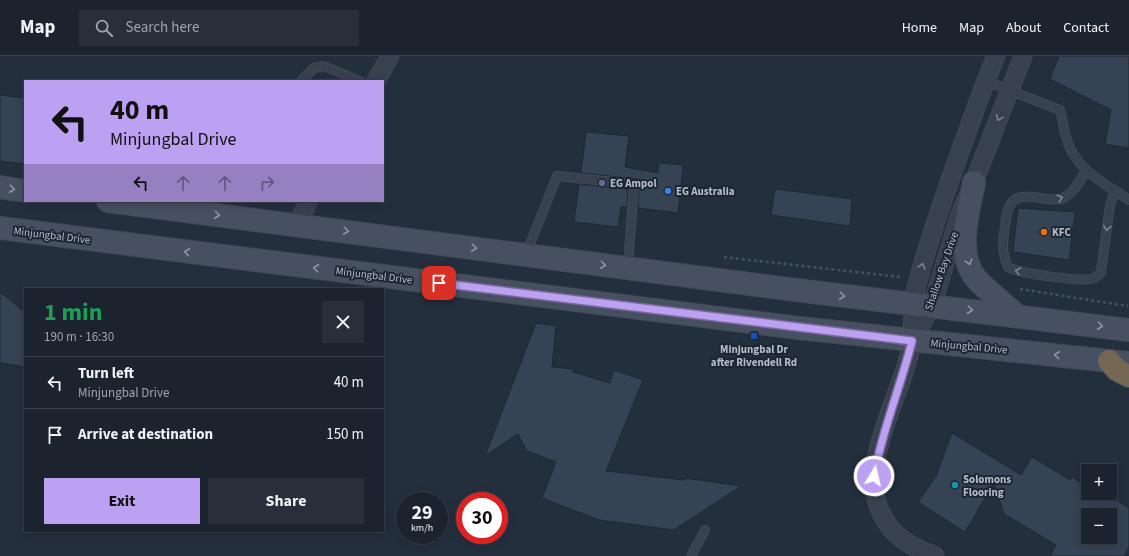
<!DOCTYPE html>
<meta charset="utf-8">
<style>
:root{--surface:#1b232e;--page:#282f3a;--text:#f1f3f6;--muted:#a0a4aa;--line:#39404a;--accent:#bca0f2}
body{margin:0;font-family:"Source Sans 3",sans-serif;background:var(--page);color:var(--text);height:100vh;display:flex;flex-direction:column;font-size:15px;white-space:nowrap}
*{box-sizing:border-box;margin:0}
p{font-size:13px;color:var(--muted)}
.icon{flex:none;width:22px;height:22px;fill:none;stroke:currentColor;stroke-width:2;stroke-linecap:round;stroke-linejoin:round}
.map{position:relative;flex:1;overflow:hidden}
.sheet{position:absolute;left:24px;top:232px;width:360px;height:244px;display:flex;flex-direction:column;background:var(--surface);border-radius:0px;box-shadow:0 2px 10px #0003,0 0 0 1px var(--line)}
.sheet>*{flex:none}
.banner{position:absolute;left:24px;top:24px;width:360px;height:122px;border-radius:0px;box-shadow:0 2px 10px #0003,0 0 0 1px var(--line);background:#bca0f2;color:#111;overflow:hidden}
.fabs{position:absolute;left:1081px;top:408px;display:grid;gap:8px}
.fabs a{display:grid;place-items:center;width:36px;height:36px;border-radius:0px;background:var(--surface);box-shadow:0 2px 10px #0003,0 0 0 1px var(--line);font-size:20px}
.speed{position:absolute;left:396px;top:436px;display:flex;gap:8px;font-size:20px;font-weight:700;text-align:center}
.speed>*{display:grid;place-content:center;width:52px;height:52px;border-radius:50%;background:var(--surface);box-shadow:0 2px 10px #0003,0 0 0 1px var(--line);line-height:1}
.speed small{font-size:10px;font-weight:400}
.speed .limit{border:6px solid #d22;background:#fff;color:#111}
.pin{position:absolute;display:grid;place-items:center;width:34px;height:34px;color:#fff;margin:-17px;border-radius:8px;box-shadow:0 2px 6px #0006}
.me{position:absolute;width:44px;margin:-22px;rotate:9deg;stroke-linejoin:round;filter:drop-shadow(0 0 3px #0008)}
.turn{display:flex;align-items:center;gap:14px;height:84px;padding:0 20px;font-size:18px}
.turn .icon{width:52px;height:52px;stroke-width:2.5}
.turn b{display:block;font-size:28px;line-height:34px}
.lanes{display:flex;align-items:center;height:38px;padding:0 20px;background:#0003;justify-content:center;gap:20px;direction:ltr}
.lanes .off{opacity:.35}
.round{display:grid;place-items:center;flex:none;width:42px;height:42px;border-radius:0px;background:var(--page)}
.headline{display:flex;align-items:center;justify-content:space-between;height:68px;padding:0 20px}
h1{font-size:24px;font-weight:700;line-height:30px;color:#1e9e55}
.primary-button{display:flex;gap:8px;margin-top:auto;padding:8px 20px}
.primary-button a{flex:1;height:46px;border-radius:0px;background:var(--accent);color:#111;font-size:16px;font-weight:700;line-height:46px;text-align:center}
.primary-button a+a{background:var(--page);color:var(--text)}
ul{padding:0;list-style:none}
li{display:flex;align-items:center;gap:12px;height:52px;padding:0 20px;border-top:1px solid var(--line)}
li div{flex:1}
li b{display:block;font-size:15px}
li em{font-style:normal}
header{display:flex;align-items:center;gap:24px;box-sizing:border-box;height:56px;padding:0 20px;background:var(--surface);border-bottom:1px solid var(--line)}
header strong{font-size:19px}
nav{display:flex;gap:22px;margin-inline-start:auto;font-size:14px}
.search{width:280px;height:36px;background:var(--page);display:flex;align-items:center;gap:10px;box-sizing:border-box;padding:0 14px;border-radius:0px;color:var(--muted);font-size:15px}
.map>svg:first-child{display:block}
.building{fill:#364354;stroke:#1f2835;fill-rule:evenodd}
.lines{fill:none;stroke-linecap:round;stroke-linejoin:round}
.service-casing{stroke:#414a57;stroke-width:10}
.minor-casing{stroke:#414a57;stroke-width:19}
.secondary-casing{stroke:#414a57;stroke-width:24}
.motorway-casing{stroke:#434c59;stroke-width:24}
.path{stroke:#3f5557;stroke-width:2.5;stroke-dasharray:3 3;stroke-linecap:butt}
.service{stroke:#38414e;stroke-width:8}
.minor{stroke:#38414e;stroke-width:17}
.secondary{stroke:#465061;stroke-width:22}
.motorway{stroke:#746855;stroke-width:22}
.oneway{stroke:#7c8592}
.oneway2{stroke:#8e96a5}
.route-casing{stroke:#7a689d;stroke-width:10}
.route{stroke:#bca0f2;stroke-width:7}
.service-dot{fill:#5c6f8a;stroke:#1d2633;stroke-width:1.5}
.shop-dot{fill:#3f7fe0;stroke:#1d2633;stroke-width:1.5}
.food-dot{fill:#e8710a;stroke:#1d2633;stroke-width:1.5}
.transit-dot{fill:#1a4fb4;stroke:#1d2633;stroke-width:1.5}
.culture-dot{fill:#0f9aa8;stroke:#1d2633;stroke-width:1.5}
.labels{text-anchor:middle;stroke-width:4;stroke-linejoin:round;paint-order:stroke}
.poi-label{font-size:11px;font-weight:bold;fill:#b4bcc9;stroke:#1d2633;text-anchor:start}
.street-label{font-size:11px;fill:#b4bcc9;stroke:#1d2633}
</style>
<header>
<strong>Map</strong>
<div class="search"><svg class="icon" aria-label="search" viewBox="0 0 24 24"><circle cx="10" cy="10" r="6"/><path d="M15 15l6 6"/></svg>Search here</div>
<nav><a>Home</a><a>Map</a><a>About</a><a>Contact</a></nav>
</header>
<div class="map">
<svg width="1129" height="500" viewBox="0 0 1129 500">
<rect width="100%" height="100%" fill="#242f3e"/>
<!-- building -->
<g class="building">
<polygon points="1059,0 1129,0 1129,92 1105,88 1111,54 1050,23"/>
<polygon points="0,39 25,42 25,108 0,105"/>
<polygon points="586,76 629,80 625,111 658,117 659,107 683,109 678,157 638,152 639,128 637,123 581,117"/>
<polygon points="579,128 628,133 627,151 621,151 618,171 574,166"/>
<polygon points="775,133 852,143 850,170 771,159"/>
<polygon points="1018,152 1075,156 1069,204 1013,196"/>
<polygon points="0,236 25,256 25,311 0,307"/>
<polygon points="536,267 556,270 552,311 574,313 573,316 610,327 614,314 643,324 606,415 684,424 685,422 741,430 674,474 599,464 542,442 556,406 527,395 518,378 485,400"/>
<path d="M952,377L1021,419L1032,401L1070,424L1073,421L1088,432V437H1105L1129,452V491L1124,500H1050L1056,489L1004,458L994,427L965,476L918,446L936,420ZM1088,459H1110V481H1088Z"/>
</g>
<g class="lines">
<defs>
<g id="service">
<polyline points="301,25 314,12 324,10 360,25"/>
<path d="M986,25L1060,54C1063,63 1063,72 1066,81C1075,114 1103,126 1129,144"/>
<path d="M1086,115C1080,124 1075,136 1065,141C1059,145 1053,143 1047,143C1018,139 1009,137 1005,169C1003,187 1001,194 1008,211C1019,217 1083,227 1094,222C1097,221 1099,218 1101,216L1110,149L1115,134"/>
<polyline points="526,198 557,120 634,128 628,210"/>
<polyline points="691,500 705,474"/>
</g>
<g id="minor">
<polyline points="376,25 390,0"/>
<polyline points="298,169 308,145"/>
<polyline points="913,283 932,250 960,158 974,126 1023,0"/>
<path d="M935,500C903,488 882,473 875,438C868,400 896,344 907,307C909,299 912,291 912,283C913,265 912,249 916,232C928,187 943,143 959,99C971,66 982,33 996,0"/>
</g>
<g id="secondary">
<path d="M974,126C969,154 956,194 974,220C982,231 1006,249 1017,260"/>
<polyline points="0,131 25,135"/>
<polyline points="108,145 804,235 1129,274"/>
<polyline points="0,172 799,272 1129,307"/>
</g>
<polyline id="motorway" points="1109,305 1117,314 1129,320"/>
</defs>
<!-- service casing -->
<use href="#service" class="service-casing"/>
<!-- minor casing -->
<use href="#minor" class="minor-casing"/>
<!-- secondary casing -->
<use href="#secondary" class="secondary-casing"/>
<!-- motorway casing -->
<use href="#motorway" class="motorway-casing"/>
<!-- path -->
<g class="path">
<polyline points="724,201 900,221"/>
<polyline points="1020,233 1128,250"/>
</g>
<!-- service -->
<use href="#service" class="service"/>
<!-- minor -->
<use href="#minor" class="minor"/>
<!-- secondary -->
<use href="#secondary" class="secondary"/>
<!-- motorway -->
<use href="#motorway" class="motorway"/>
</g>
<!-- one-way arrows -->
<defs><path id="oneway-chevron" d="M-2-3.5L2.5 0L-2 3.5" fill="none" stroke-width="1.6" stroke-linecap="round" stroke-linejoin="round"/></defs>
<g class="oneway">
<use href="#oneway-chevron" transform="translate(999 62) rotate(111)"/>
<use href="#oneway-chevron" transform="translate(1060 142) rotate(-16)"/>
<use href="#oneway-chevron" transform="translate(1107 172) rotate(97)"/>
<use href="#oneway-chevron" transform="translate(922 210) rotate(-75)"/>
<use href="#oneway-chevron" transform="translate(1018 215) rotate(-166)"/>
</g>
<g class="oneway2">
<use href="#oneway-chevron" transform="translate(12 133) rotate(7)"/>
<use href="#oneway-chevron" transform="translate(217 159) rotate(7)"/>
<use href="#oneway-chevron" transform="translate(346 175) rotate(7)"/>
<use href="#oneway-chevron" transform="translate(474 192) rotate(7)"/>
<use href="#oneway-chevron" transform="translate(187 196) rotate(-173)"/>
<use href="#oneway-chevron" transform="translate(969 206) rotate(73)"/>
<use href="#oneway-chevron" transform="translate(603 209) rotate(8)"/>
<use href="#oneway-chevron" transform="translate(316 212) rotate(-173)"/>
<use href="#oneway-chevron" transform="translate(842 240) rotate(7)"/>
<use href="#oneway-chevron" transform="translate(970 254) rotate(7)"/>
<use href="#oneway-chevron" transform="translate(1100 270) rotate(7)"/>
<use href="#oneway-chevron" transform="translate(1057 299) rotate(-174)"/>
</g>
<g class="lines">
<defs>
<path id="route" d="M439,227L912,285C901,330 882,374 874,420"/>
</defs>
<!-- route casing -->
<use href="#route" class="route-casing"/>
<!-- route -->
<use href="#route" class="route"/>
</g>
<!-- markers -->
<circle class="service-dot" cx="602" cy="127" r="4"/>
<circle class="shop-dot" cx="668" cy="135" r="4"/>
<circle class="food-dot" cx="1044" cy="176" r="4"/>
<rect class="transit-dot" x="750" y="276" width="8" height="8" rx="2"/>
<circle class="culture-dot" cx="955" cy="429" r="4"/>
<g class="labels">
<!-- poi labels -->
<g class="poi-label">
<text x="610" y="131">EG Ampol</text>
<text x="676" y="139">EG Australia</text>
<text x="1052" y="180">KFC</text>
<text x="754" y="297" text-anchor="middle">Minjungbal Dr<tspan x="754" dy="13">after Rivendell Rd</tspan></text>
<text x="963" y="427">Solomons<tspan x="963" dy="13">Flooring</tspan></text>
</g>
<!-- street labels -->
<g class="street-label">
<text transform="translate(52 179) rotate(7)" y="4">Minjungbal Drive</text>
<text transform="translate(941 215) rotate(-71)" y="4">Shallow Bay Drive</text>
<text transform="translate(374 219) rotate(7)" y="4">Minjungbal Drive</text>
<text transform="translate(969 290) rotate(5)" y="4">Minjungbal Drive</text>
</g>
</g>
</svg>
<div class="fabs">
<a>+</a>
<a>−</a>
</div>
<div class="speed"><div>29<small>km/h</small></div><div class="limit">30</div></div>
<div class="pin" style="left:439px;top:227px;background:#d93025"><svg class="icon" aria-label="arrive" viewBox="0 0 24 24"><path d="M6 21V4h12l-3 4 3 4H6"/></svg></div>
<svg class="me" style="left:874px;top:420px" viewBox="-20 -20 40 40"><circle r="17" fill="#bca0f2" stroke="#fff" stroke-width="3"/><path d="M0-11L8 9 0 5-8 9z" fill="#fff"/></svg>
<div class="banner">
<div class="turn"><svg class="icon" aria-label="left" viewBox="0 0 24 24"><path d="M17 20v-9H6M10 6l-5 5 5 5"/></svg><div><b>40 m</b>Minjungbal Drive</div></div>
<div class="lanes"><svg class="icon" aria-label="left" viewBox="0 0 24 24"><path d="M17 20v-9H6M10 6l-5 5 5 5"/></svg><svg class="icon off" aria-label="ahead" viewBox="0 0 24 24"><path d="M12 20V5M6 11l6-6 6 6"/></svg><svg class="icon off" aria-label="ahead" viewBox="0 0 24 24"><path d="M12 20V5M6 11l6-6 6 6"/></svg><svg class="icon off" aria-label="right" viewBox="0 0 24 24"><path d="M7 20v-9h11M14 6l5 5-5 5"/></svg></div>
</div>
<section class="sheet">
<div class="headline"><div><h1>1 min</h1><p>190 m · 16:30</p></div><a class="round"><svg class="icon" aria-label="close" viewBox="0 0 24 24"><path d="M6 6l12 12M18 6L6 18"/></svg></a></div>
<ul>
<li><svg class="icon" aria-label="left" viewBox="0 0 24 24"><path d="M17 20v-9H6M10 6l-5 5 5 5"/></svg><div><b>Turn left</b><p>Minjungbal Drive</p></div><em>40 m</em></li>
<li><svg class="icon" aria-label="arrive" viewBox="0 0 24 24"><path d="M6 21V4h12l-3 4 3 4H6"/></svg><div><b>Arrive at destination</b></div><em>150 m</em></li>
</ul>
<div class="primary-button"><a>Exit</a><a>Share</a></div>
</section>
</div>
